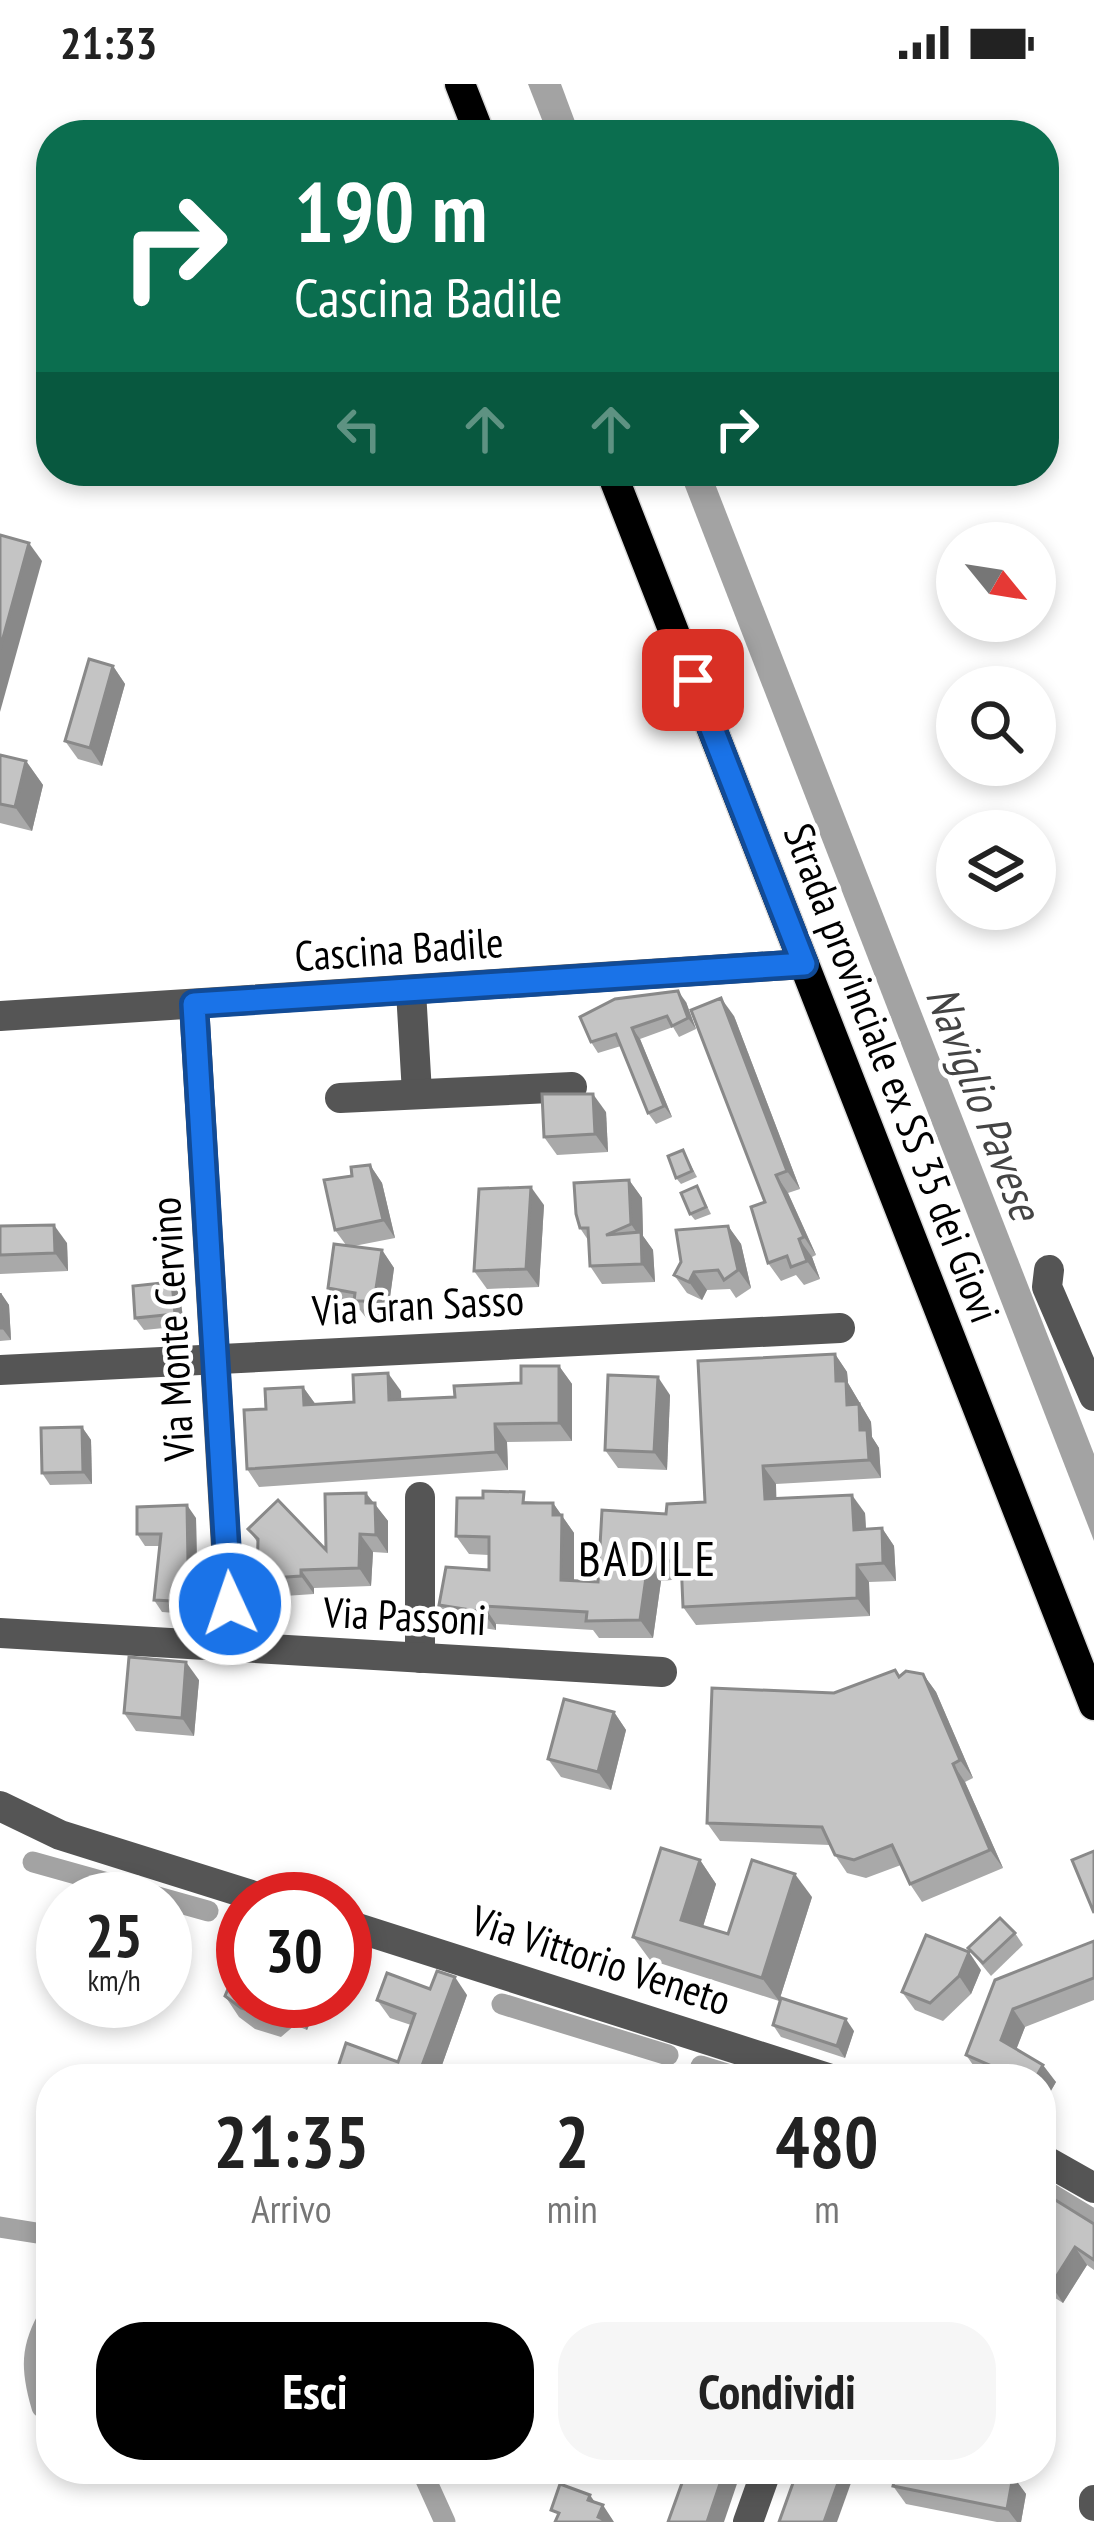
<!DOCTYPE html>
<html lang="it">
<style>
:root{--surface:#fff;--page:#f6f6f6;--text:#222;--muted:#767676;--accent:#000}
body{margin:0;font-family:"PT Sans Narrow",sans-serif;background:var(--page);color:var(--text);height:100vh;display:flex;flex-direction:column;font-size:45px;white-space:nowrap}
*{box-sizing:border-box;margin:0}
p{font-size:39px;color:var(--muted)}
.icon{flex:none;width:66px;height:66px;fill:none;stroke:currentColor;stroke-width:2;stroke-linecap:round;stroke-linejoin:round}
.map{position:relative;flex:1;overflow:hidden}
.side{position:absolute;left:36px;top:1980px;width:1020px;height:420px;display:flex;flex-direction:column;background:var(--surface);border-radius:48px;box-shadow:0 6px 18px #0003}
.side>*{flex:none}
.banner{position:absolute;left:36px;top:36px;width:1023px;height:366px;border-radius:48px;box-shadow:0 6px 18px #0003;background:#0b6e4f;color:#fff;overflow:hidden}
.needle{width:78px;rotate:120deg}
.fabs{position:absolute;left:936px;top:438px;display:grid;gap:24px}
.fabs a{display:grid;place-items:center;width:120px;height:120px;border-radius:50%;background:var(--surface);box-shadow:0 6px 18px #0003;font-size:60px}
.speed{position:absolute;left:36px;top:1788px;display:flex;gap:24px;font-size:60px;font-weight:700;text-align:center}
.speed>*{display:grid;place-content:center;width:156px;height:156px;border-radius:50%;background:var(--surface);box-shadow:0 6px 18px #0003;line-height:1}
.speed small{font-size:30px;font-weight:400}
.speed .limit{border:18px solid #d22;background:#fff;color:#111}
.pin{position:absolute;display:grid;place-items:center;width:102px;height:102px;color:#fff;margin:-51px;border-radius:24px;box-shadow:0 6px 18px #0006}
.me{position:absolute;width:132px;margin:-66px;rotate:357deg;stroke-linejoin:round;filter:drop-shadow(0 0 9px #0008)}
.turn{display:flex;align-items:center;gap:42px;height:252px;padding:0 60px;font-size:54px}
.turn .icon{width:156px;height:156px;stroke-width:2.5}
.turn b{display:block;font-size:84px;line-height:102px}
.lanes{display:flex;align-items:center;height:114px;padding:0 60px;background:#0003;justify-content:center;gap:60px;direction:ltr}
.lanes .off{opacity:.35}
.eta{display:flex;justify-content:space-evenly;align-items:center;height:204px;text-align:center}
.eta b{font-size:72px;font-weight:700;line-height:84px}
.button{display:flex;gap:24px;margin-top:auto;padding:24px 60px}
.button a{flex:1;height:138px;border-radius:48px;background:var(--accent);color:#fff;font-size:48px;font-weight:700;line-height:138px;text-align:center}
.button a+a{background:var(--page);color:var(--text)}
.status{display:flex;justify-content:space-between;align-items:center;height:84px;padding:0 60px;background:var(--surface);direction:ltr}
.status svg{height:33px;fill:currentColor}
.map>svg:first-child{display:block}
.water{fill:#a3a3a3}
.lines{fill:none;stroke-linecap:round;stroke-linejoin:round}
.canal{stroke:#a3a3a3;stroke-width:21}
.major-casing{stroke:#dbdbdb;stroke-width:33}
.minor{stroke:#555;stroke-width:30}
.major{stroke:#000;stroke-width:30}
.wall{fill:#a9a9a9}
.shaded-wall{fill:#898989}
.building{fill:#c4c4c4;stroke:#898989;stroke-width:3}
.route-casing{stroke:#114b97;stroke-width:30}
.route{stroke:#1a73e8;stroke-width:21}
.labels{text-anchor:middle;stroke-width:9;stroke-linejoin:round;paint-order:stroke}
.street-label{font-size:42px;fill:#000;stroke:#fff}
.water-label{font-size:45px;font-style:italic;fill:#444;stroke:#fff}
.quarter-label{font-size:48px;letter-spacing:3px;fill:#000;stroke:#fff}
</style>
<div class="status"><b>21:33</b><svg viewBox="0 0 49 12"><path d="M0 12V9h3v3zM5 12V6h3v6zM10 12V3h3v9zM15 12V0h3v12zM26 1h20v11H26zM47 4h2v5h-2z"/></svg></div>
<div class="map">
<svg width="1094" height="2438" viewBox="0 0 1094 2438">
<rect width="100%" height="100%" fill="#fff"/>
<!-- water -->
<g class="water">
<polygon points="528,0 561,0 580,51 548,51"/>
<polygon points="679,387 710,387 1094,1370 1094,1457"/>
</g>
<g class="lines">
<!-- canal -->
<g class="canal">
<polyline points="33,1778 208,1827"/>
<polyline points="502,1920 668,1971"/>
<polyline points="701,1982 743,1995"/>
<polyline points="1041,2104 1094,2136"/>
<polyline points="0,2143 43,2150 51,2158"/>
<path d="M51,2229C30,2263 31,2286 42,2323L51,2327"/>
<polyline points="421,2385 445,2438"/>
</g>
<defs>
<g id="major">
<polyline points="460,0 480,51"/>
<polyline points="611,387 1094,1621"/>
</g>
</defs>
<!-- major casing -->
<use href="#major" class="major-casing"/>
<!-- minor -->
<g class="minor">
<polyline points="411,907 417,1009"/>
<polyline points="194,920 232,1564"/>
<polyline points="0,932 804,880"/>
<polyline points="340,1014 572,1003"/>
<polyline points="1049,1186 1047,1203 1094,1312"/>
<polyline points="0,1286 840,1244"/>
<polyline points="420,1413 420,1574"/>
<polyline points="0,1549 662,1588"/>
<polyline points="0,1722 60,1751 264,1815"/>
<polyline points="345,1840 831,1995"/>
<polyline points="1041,2074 1094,2104"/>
<polyline points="1094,2416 1094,2422"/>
<polyline points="748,2438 767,2385"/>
</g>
<!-- major -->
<use href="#major" class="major"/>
</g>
<!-- wall -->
<g class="wall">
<polygon points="113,582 125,600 102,682 78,675 65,657"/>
<polygon points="0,671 26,677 43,701 32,747 0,739"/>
<polygon points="686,918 696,945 679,953 673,943 640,955 672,1033 656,1040 648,1029 621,962 598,969 591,958"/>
<polygon points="734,932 800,1105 788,1109 816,1171 812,1173 820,1195 804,1201 796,1191 781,1197 768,1179 765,1118"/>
<polygon points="606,1028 608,1068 557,1071 544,1053"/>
<polygon points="683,1066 697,1093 681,1100 676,1094"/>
<polygon points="370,1081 382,1099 395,1154 354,1162 382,1166 394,1184 387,1235 367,1235 360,1226 340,1222 328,1204 346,1161 335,1146 352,1092"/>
<polygon points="629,1096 642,1114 643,1152 653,1166 655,1198 602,1200 590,1182 588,1156 580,1144"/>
<polygon points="697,1102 711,1130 695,1136 690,1130"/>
<polygon points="544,1121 539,1203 487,1205 474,1187"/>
<polygon points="0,1142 67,1159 68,1187 0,1190"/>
<polygon points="728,1142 741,1160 751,1204 736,1214 730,1205 707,1206 702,1216 687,1209 674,1191"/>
<polygon points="172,1198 180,1211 184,1242 144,1246 135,1234"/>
<polygon points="0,1209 9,1221 11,1256 0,1257"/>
<polygon points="835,1270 847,1288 848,1299 871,1338 872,1353 879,1364 881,1394 776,1400 776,1415 865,1429 866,1445 882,1444 894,1462 896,1497 869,1498 870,1532 696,1541 683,1523 682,1495 661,1497 653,1554 599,1554 593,1546 496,1540 496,1546 452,1539 439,1521 489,1486 489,1471 469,1470 456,1452 483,1414 553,1419 574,1449 574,1497 598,1498 666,1430 705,1418"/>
<polygon points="559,1282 572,1300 572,1357 507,1358 508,1386 259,1403 247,1385 266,1325 303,1303 316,1321 354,1318 401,1307 401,1315 455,1313 521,1299"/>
<polygon points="670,1311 667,1386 618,1384 605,1366"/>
<polygon points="82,1343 91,1356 92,1400 50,1401 42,1389"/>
<polygon points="374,1419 388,1437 388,1469 373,1468 371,1502 314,1504 314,1510 270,1513 257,1495 258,1459 248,1445 326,1466"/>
<polygon points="196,1434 197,1483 202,1490 201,1531 162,1528 154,1516 160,1462 145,1462 137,1450"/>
<polygon points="923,1590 936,1608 973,1694 965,1698 1003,1784 922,1818 910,1800 901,1781 866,1794 847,1789 835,1771 830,1761 720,1757 707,1739 834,1609 900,1592"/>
<polygon points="199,1596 194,1652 136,1647 124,1629"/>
<polygon points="614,1628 626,1646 611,1706 561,1693 548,1675"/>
<polygon points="700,1776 716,1800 703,1842 728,1850 812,1813 779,1917 650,1876 633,1853"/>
<polygon points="1015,1849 1023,1861 991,1892 968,1864"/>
<polygon points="1094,1857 1094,1916 1025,1943 1016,1965 1056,1998 1045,2017 1041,2015 1041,1995 995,1995 978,1988 966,1971 995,1896"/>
<polygon points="981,1886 971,1910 943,1937 915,1926 902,1908"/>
<polygon points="430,1905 467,1911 437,1995 346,1995 338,1983 398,1978 411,1941 390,1934 377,1916"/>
<polygon points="225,1912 319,1917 307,1946 295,1941 281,1953 255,1945 239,1933"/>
<polygon points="773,1941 854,1947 845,1974 781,1953"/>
<polygon points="1041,2125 1094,2140 1094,2186 1087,2181 1063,2219 1041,2205"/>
<polygon points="482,2385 582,2385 582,2394 484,2389"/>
<polygon points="1013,2392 1026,2410 1021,2438 997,2438 906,2420 893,2402"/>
</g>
<!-- shaded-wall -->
<g class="shaded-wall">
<polygon points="29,459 42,477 0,628 0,565"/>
<polygon points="113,582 125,600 102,682 90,664"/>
<polygon points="26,677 43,701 32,747 15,723"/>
<polygon points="678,907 686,918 696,945 688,934"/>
<polygon points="721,914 734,932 800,1105 787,1087"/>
<polygon points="632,944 640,955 672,1033 664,1022"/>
<polygon points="593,1010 606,1028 608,1068 595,1050"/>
<polygon points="370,1081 382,1099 395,1154 383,1136"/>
<polygon points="776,1091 788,1109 816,1171 804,1153"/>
<polygon points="629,1096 642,1114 643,1152 653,1166 655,1198 642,1180 641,1155 631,1140"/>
<polygon points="531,1103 544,1121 539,1203 526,1185"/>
<polygon points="54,1141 67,1159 68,1187 55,1169"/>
<polygon points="728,1142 741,1160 751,1204 738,1186"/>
<polygon points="799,1155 812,1173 820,1195 807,1177"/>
<polygon points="382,1166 394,1184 387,1235 374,1217"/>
<polygon points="694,1188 707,1206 702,1216 689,1198"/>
<polygon points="172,1198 180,1211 184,1242 175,1230"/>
<polygon points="1,1209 9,1221 11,1256 2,1244"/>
<polygon points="835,1270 847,1288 848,1299 871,1338 872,1353 879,1364 881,1394 869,1376 860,1346 836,1297"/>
<polygon points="559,1282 572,1300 572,1357 559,1339"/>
<polygon points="388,1289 401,1307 402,1334 389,1316"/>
<polygon points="658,1293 670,1311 667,1386 654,1368"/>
<polygon points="303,1303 316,1321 304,1321"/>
<polygon points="495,1340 507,1358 508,1386 496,1368"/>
<polygon points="82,1343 91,1356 92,1400 83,1388"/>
<polygon points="763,1382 776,1400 777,1433 765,1415"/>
<polygon points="366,1409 388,1437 388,1469 376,1451 366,1419"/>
<polygon points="852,1411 865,1429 867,1464 854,1446"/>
<polygon points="553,1419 574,1449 574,1514 561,1496"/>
<polygon points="187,1421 196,1434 197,1483 202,1490 201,1531 192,1518 188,1478"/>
<polygon points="882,1444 894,1462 896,1497 883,1479"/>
<polygon points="360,1450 373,1468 371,1502 359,1484"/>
<polygon points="648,1479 661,1497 653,1554 640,1536"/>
<polygon points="857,1481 869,1498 870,1532 857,1514"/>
<polygon points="301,1486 314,1504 314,1510 301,1492"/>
<polygon points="484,1522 496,1540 496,1546 483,1528"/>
<polygon points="186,1578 199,1596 194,1652 182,1634"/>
<polygon points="923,1590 936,1608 973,1694 960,1676"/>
<polygon points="614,1628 626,1646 611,1706 598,1688"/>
<polygon points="953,1680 965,1698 1003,1784 990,1766"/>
<polygon points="700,1776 716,1800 698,1859 681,1836"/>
<polygon points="795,1790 812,1813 779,1917 762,1894"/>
<polygon points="969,1868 981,1886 971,1910 959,1892"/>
<polygon points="455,1893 467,1911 437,1995 417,1995"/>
<polygon points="296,1917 319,1917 307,1946 292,1925"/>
<polygon points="1013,1925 1025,1943 1013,1974 1001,1956"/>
<polygon points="846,1935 854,1947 845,1974 837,1962"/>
<polygon points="1043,1981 1056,1998 1045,2017 1041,2011 1041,1995 1035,1995"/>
<polygon points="1075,2163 1087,2181 1063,2219 1051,2201"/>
<polygon points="1041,2260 1048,2270 1041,2284"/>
<polygon points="725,2385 742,2385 724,2438 707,2438"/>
<polygon points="843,2385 856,2385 837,2438 824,2438"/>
<polygon points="1013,2392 1026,2410 1021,2438 1017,2438 1007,2425"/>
<polygon points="590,2411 601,2427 603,2421 614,2438 602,2438 588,2416"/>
</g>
<!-- building -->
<g class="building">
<polygon points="0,451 29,459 0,565"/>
<polygon points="89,575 113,582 90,664 65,657"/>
<polygon points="0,671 26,677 15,723 0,720"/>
<polygon points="678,907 688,934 672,942 667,932 632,944 664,1022 648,1029 616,950 591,958 580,933 615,915"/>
<polygon points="721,914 787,1087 776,1091 804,1153 799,1155 807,1177 791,1183 787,1172 768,1179 751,1123 765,1118 691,926"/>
<polygon points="542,1010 593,1010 595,1050 544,1053"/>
<polygon points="683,1066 692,1087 676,1094 668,1072"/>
<polygon points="370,1081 383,1136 335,1146 324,1096 352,1092 351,1083"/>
<polygon points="629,1096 631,1140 606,1151 641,1148 642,1180 590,1182 588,1144 580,1144 576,1130 574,1099"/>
<polygon points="697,1102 706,1123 690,1130 681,1109"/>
<polygon points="531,1103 526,1185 474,1187 479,1105"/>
<polygon points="54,1141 55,1169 0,1171 0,1142"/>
<polygon points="728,1142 738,1186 724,1196 718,1186 694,1188 689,1198 674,1191 681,1178 676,1146"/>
<polygon points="334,1160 382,1166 374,1217 354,1217 355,1209 328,1204"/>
<polygon points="172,1198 175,1230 135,1234 133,1202"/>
<polygon points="0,1209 2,1244 0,1244"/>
<polygon points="835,1270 836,1297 846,1297 847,1321 859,1320 860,1346 867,1346 869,1376 763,1382 765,1415 852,1411 854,1446 882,1444 883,1479 857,1481 857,1514 683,1523 681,1476 648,1479 640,1536 586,1537 587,1528 484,1522 483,1528 439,1521 446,1483 489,1486 489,1453 456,1452 457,1414 483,1414 483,1407 524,1408 523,1419 553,1419 553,1431 562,1431 561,1496 598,1498 602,1426 666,1430 667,1420 705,1418 698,1277"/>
<polygon points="521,1282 559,1282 559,1339 495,1340 496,1368 247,1385 244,1326 266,1325 265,1305 303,1303 304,1321 354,1318 353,1291 388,1289 389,1316 455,1313 454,1302 521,1299"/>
<polygon points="608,1291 658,1293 654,1368 605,1366"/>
<polygon points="82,1343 83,1388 42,1389 41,1344"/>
<polygon points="366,1409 366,1419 375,1419 376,1451 360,1450 359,1484 301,1486 301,1492 257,1495 258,1455 248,1445 278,1416 326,1466 325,1410"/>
<polygon points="187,1421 188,1478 193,1478 192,1518 154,1516 161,1450 137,1450 137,1423"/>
<polygon points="129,1573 186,1578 182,1634 124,1629"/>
<polygon points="895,1586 899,1593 906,1587 923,1590 960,1676 953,1680 990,1766 910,1800 892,1761 854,1776 835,1771 822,1743 707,1739 712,1604 834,1609"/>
<polygon points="564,1615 614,1628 598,1688 548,1675"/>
<polygon points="661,1764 700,1776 681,1836 728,1850 752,1776 795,1790 762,1894 633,1853"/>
<polygon points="1094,1767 1094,1829 1072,1776"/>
<polygon points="1000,1834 1015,1849 983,1879 968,1864"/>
<polygon points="926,1851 969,1868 959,1892 930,1919 902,1908"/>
<polygon points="1094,1857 1094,1894 1013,1925 1001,1956 1043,1981 1035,1995 1022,1995 966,1971 995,1896"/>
<polygon points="236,1886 243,1889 243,1917 296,1917 292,1925 280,1920 266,1932 241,1924 225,1912"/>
<polygon points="437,1887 455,1893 417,1995 365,1995 365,1993 338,1983 346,1959 398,1978 415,1930 377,1916 387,1889 430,1905"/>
<polygon points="781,1914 846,1935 837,1962 773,1941"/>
<polygon points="1049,2112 1094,2140 1094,2176 1075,2163 1051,2201 1041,2195 1041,2125"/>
<polygon points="687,2385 725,2385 707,2438 668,2438"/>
<polygon points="798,2385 843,2385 824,2438 779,2438"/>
<polygon points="897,2385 977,2385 1013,2392 1007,2425 893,2402"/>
<polygon points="560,2400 590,2411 588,2416 603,2421 598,2433 604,2436 604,2438 555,2438 559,2429 551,2426"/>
</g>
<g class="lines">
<defs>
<polyline id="route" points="230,1520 194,920 804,880 693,596"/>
</defs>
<!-- route casing -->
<use href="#route" class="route-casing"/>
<!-- route -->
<use href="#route" class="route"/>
</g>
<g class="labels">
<!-- street labels -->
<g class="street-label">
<text transform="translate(399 865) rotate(-4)" y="15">Cascina Badile</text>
<text transform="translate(892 989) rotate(69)" y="15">Strada provinciale ex SS 35 dei Giovi</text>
<text transform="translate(418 1221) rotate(-3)" y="15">Via Gran Sasso</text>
<text transform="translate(172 1245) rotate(-93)" y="15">Via Monte Cervino</text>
<text transform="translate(405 1532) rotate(3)" y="15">Via Passoni</text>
<text transform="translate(601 1876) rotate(18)" y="15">Via Vittorio Veneto</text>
</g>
<!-- water labels -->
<g class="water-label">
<text transform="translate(984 1019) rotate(69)" y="16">Naviglio Pavese</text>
</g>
<!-- quarter labels -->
<g class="quarter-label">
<text x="648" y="1492">BADILE</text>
</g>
</g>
</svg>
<div class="fabs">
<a><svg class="needle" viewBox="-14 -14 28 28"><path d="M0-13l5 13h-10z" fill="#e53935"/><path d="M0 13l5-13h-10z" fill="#767676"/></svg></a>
<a><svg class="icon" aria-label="search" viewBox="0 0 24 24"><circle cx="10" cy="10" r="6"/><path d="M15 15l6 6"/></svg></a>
<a><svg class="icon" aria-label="layers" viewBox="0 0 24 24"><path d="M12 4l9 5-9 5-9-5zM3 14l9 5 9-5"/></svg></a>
</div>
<div class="speed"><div>25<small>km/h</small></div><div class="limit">30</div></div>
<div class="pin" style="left:693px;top:596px;background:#d93025"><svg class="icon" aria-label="arrive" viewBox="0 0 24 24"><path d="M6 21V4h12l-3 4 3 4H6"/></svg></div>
<svg class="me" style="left:230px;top:1520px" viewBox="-20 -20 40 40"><circle r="17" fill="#1a73e8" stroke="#fff" stroke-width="3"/><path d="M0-11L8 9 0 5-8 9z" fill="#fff"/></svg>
<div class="banner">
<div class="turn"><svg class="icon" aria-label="right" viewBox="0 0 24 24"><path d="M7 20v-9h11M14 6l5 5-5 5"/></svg><div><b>190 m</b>Cascina Badile</div></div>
<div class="lanes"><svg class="icon off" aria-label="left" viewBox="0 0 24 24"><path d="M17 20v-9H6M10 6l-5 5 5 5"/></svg><svg class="icon off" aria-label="ahead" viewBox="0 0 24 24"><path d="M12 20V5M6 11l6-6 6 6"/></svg><svg class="icon off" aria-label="ahead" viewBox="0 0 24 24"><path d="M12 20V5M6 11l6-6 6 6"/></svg><svg class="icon" aria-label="right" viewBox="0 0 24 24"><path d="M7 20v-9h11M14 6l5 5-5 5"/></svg></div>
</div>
<section class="side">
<div class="eta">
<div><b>21:35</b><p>Arrivo</p></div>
<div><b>2</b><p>min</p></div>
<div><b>480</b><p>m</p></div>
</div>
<div class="button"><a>Esci</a><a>Condividi</a></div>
</section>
</div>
